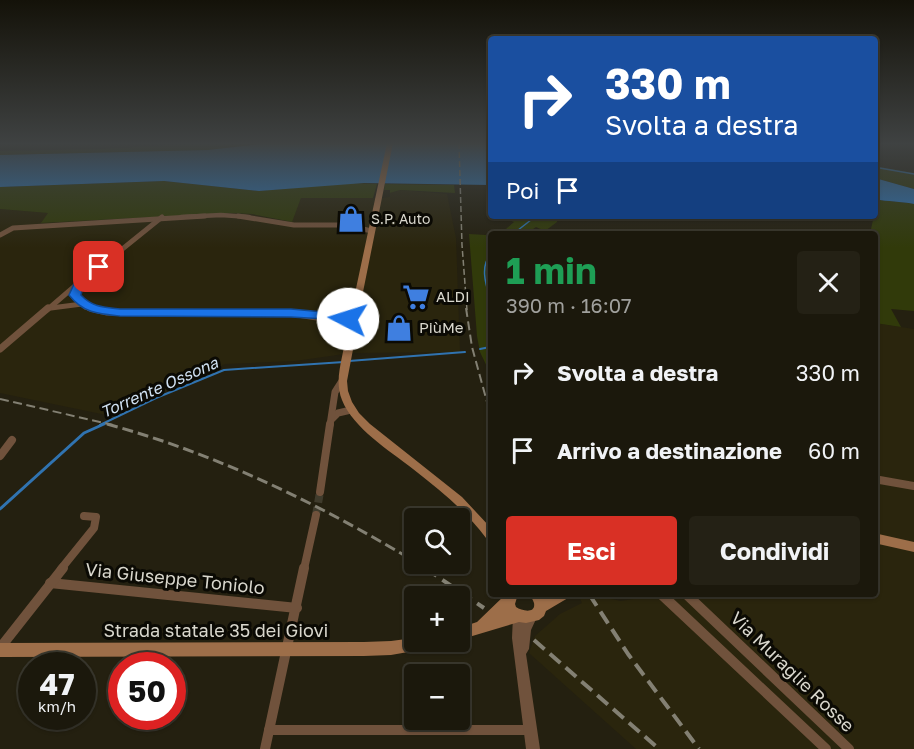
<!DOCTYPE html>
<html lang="it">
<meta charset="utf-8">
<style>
:root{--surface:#1b180c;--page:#242115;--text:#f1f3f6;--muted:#a0a09d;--line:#39372d;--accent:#d93025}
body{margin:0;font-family:"Golos Text",sans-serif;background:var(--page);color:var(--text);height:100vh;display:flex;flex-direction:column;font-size:22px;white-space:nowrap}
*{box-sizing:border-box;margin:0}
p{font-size:20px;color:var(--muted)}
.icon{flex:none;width:33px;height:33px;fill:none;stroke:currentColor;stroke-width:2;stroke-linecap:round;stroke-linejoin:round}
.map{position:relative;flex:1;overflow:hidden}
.details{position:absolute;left:488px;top:231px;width:390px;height:366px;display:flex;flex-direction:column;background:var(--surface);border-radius:6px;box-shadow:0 2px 4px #0004,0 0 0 2px var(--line)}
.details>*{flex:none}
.banner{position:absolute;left:488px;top:36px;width:390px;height:183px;border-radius:6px;box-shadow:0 2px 4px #0004,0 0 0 2px var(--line);background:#1a4fa0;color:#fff;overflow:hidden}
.buttons{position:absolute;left:404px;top:508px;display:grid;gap:12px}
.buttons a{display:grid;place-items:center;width:66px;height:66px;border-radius:6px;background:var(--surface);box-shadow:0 2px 4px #0004,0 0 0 2px var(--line);font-size:30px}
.speed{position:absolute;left:18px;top:652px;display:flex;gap:12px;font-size:30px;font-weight:700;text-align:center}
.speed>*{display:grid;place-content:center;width:78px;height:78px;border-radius:50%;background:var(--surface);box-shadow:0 2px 4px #0004,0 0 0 2px var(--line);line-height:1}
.speed small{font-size:15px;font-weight:400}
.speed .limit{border:9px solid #d22;background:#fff;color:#111}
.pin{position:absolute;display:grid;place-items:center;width:51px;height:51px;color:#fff;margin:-26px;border-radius:12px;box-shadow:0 3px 9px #0006}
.me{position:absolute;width:66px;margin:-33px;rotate:275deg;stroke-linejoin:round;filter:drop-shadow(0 0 4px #0008)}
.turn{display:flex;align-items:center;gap:21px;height:126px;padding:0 18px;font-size:27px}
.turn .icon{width:78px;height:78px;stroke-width:2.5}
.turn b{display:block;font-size:42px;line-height:51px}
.then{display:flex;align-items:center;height:57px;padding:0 18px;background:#0003;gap:12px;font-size:22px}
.round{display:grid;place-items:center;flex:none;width:63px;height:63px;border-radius:6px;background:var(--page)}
.headline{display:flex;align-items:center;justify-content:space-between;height:102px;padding:0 18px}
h1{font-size:36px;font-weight:700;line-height:45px;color:#1e9e55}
.primary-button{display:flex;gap:12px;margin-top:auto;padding:12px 18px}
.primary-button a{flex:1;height:69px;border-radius:6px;background:var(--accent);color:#fff;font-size:24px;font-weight:700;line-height:69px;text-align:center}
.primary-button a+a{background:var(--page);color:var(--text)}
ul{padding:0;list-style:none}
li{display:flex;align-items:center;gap:18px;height:78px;padding:0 18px}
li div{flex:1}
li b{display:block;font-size:22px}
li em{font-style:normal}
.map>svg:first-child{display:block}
.built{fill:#2a250d}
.green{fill:#313a0a}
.water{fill:#3073b0}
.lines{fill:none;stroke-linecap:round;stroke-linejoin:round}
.stream-far2{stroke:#3073b0;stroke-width:1.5}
.stream-far1{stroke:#3073b0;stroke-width:2}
.stream{stroke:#3073b0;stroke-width:3}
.minor-tunnel{stroke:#3f3b2c;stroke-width:8;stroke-dasharray:8 4.5;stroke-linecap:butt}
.minor-far4{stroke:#70523c;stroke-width:4.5}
.minor-far3{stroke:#70523c;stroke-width:5}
.minor-far2{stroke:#70523c;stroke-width:7}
.minor-far1{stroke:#70523c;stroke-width:8}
.minor{stroke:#70523c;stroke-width:10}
.tertiary{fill:#70523c;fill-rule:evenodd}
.secondary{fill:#9d6e49;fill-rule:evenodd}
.rail-far3{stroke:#838073;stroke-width:1.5;stroke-dasharray:6 3;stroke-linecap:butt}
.rail-far2{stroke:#838073;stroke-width:2;stroke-dasharray:9 4.5;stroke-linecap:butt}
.rail-far1{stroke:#838073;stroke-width:3;stroke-dasharray:11 5;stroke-linecap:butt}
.rail{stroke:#838073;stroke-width:4;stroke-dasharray:14 7;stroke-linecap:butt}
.route{fill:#1a73e8;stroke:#114b97;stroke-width:1.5}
.labels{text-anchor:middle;stroke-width:6;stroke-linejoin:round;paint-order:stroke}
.far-poi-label{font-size:14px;fill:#d9d7cd;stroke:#0b0a04;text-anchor:start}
.poi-label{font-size:15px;fill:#d9d7cd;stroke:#0b0a04;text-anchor:start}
.water-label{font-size:16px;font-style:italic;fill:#d0e1f2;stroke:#0b0a04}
.near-street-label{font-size:18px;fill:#d9d7cd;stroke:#0b0a04}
</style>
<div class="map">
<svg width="914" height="749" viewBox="0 0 914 749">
<rect width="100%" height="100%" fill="#242010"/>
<!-- built -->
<g class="built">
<polygon points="400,190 447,194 456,238 460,352 351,353 295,361 225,364 111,416 0,393 0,209 49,213 42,223 231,213 252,214 291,222 301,198 382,198 390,197 390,193"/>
<polygon points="875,323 914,329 914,749 636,749 529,653 535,636 560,614 582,603 578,594 604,594 607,598 621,601 633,599 628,594 874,594"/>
</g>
<!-- green -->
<g class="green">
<polygon points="206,143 268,143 208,150 0,155 0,151 100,149"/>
<polygon points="874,166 914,173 914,189 875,178"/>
<polygon points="164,181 259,191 346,183 377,184 373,198 301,198 292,222 252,214 231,213 41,223 48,213 0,209 0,187"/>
<polygon points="385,184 454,185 455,193 400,190 390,193 390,190 384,190"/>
<path d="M875,199C888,202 900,201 914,204V311L891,309L901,327L875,323L874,234H860L871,229L873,220L861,216H874Z"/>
<polygon points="522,216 558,216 557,222 545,231 536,227 526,234 500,234 514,222 506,219"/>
<polygon points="469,234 486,235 487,246 490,243 490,373 480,352 477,336"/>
</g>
<!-- water -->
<g class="water">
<polygon points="268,143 490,143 490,185 364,183 259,191 164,181 0,187 0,155 208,150"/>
<path d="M875,178L914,189V204C900,201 888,202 875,199Z"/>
</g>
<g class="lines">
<!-- stream-far2 -->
<g class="stream-far2">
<polyline points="874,167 914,174"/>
<polyline points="513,234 536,216"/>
<path d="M490,255C480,267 486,285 490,299"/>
</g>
<!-- stream-far1 -->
<g class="stream-far1">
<polyline points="480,349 490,347"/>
<polyline points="349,361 465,352"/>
<polyline points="100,425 156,398 224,370 344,362"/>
</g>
<!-- stream -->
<polyline class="stream" points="0,509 84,433 104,424"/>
<!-- minor-tunnel -->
<polyline class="minor-tunnel" points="316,515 320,492"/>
<!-- minor-far4 -->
<polyline class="minor-far4" points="181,217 221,215 249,217"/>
<!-- minor-far3 -->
<g class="minor-far3">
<polyline points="238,216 294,225 344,225 372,231"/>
<polyline points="0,235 13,228 205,216"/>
<polyline points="51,308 82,304"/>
<polyline points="47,310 76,285"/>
<polyline points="97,310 85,307 76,299 75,291 84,280 162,217"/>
</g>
<!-- minor-far2 -->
<g class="minor-far2">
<polyline points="90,308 107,312 291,313 349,322"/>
<polyline points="0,349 48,308"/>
<polyline points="332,419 338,413 351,410"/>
<polyline points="330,425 335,392 342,381"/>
</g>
<!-- minor-far1 -->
<g class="minor-far1">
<polyline points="0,456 12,440"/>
<polyline points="874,479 914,486"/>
<polyline points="320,492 330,424"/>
<polyline points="61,569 94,528 96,517 84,516"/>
<polyline points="304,569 316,515"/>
</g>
<!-- minor -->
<g class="minor">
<polyline points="50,583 297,608"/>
<polyline points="661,594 826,749"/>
<polyline points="686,594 849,749"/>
<polyline points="0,648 63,568"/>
<polyline points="269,730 530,730"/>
<polyline points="265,749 304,568"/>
</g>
<!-- tertiary -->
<polygon class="tertiary" points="519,610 523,612 525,617 527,613 531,611 535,613 537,617 531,630 529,649 526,654 540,749 526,749 512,638 513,616 515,612"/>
<!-- secondary -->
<g class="secondary">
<path d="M387,143H393L363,292L367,294L368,308L373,318L355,339L347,381L348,391L352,402L359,413L370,424L462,497L490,527V540L486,538C466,511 440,490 413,469C390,451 353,428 342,400C331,373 351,346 344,319L351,312ZM357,316H364L365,318L355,330L352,320Z"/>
<polygon points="874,533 914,542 914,552 874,543"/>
<path d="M506,594H518L515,604L516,607C522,611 536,614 534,603C533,600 531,597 530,594H543L545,598L552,594H569L568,598L546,611L544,616L539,620L526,623L519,622L459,640V628L477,622Z"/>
<polygon points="414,638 414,642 438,642 436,647 431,648 391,655 364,656 0,657 0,643 364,642 391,641"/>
</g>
<!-- rail-far3 -->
<polyline class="rail-far3" points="459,143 462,245 467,310"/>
<!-- rail-far2 -->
<g class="rail-far2">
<polyline points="466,308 472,347 490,413"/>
<polyline points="0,399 113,425"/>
</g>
<!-- rail-far1 -->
<g class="rail-far1">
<path d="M107,424C217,454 317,503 414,561"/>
<polyline points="419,564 427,569"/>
</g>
<!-- rail -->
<g class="rail">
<polyline points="425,568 484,608"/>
<polyline points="589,594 628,654 699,749"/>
<polyline points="534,640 659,749"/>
</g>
</g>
<!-- sky -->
<linearGradient id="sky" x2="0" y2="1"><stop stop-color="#141209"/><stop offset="0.58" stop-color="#3f4242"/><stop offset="1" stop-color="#3f4242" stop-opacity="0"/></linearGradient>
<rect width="914" height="248" fill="url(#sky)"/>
<!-- route -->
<path class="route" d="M99,264L105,267L83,287L81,295C92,307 103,307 120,309H291L334,313L350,312L356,315C353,320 348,325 342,320L291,317L120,316C98,314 83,313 69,295L74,284Z"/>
<!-- icons -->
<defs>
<symbol id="shop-bare" viewBox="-9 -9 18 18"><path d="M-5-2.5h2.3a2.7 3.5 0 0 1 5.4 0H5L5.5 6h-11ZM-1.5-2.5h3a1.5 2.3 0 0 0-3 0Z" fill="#3f7fe0" stroke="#0b0a04" stroke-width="2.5" paint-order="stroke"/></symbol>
<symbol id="supermarket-bare" viewBox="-9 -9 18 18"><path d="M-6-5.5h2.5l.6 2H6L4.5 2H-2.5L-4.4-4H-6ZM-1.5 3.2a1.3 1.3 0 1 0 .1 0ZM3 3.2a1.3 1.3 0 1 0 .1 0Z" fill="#3f7fe0" stroke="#0b0a04" stroke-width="2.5" paint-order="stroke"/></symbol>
</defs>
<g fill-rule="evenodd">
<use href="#shop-bare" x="332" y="200" width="38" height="38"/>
<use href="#supermarket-bare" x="397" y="278" width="38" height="38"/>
<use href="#shop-bare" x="380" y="309" width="38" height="38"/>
</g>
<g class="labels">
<!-- far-poi labels -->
<g class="far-poi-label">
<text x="371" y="224">S.P. Auto</text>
</g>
<!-- poi labels -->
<g class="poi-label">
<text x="436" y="302">ALDI</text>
<text x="419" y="333">PiùMe</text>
</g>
<!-- water labels -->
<g class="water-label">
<text transform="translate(159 387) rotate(-24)" y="6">Torrente Ossona</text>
</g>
<!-- near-street labels -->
<g class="near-street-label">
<text transform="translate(175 579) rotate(6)" y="6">Via Giuseppe Toniolo</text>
<text x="216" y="637">Strada statale 35 dei Giovi</text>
<text transform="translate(792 672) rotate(44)" y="6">Via Muraglie Rosse</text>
</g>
</g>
</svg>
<div class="buttons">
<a><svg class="icon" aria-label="search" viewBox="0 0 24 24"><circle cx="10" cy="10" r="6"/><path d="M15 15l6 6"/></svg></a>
<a>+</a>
<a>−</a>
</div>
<div class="speed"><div>47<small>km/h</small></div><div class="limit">50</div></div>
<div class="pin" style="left:99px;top:267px;background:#d93025"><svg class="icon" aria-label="arrive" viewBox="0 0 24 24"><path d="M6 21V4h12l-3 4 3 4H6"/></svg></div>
<svg class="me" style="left:348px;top:319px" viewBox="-20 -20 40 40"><circle r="19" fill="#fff"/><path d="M0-13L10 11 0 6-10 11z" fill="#1a73e8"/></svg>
<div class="banner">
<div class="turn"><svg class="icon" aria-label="right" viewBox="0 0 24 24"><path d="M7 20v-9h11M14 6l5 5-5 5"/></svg><div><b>330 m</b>Svolta a destra</div></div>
<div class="then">Poi<svg class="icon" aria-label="arrive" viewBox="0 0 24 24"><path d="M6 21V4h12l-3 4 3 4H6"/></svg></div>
</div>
<section class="details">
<div class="headline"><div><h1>1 min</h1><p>390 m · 16:07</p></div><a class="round"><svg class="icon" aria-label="close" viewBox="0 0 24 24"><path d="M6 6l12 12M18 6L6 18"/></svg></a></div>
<ul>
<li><svg class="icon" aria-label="right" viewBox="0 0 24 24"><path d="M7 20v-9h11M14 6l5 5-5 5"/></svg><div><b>Svolta a destra</b></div><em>330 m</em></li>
<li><svg class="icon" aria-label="arrive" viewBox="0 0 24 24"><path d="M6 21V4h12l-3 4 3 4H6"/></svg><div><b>Arrivo a destinazione</b></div><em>60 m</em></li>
</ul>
<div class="primary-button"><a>Esci</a><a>Condividi</a></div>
</section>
</div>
